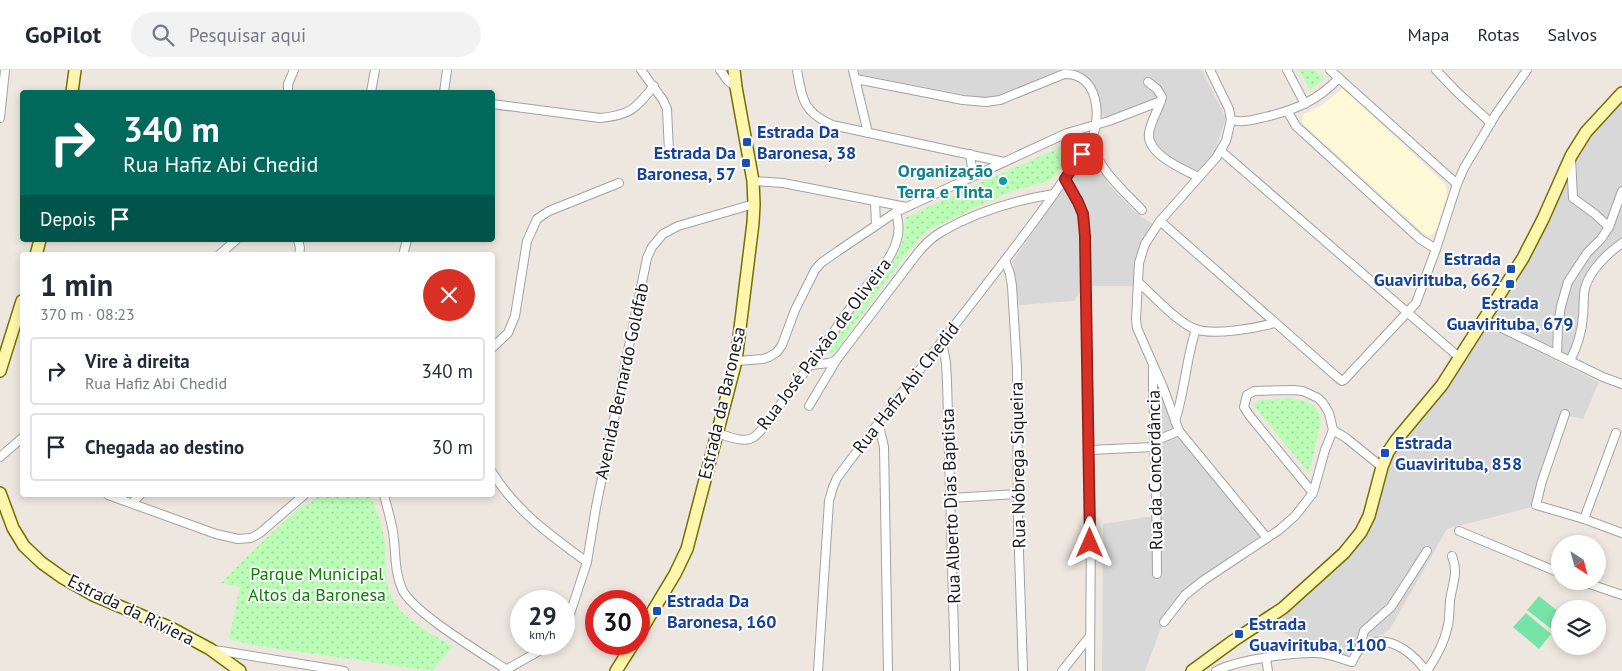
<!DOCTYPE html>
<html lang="pt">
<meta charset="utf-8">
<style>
:root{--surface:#fff;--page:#f2f2f3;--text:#1f2937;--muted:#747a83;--line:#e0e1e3}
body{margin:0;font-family:"PT Sans",sans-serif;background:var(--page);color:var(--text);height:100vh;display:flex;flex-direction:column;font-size:19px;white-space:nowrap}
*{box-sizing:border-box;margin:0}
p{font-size:16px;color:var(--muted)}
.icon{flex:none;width:28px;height:28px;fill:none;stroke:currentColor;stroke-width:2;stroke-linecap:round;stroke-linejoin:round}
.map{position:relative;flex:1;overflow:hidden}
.details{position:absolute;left:20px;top:182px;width:475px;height:245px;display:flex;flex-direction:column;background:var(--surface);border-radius:5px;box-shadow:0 2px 8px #0003}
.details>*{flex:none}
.guide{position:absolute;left:20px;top:20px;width:475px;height:152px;border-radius:5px;box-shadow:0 2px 8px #0003;background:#00695c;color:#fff;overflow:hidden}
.needle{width:32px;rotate:144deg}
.fabs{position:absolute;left:1551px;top:465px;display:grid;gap:10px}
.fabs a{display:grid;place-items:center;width:55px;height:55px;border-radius:50%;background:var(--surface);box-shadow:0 2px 8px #0003;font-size:25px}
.speed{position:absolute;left:510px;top:520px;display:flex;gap:10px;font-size:25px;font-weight:700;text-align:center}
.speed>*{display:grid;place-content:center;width:65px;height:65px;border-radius:50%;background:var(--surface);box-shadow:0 2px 8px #0003;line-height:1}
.speed small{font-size:12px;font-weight:400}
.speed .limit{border:8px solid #d22;background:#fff;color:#111}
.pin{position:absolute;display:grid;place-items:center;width:42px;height:42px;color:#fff;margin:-21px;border-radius:10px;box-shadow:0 2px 8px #0006}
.me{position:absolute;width:55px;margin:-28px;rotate:0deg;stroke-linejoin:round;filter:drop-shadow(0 0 4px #0008)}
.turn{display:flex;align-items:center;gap:18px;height:105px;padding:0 20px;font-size:22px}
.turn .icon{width:65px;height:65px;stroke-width:2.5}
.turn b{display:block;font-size:35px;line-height:42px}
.then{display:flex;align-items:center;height:48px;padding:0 20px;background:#0003;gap:10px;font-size:19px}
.round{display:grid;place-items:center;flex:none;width:52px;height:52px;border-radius:26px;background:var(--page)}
.head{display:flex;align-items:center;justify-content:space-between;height:85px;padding:0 20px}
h1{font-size:30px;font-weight:700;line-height:38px}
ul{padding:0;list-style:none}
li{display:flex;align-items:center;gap:15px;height:68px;margin:0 10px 8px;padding:0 10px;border:2px solid var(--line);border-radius:5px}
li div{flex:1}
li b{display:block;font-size:19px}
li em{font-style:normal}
header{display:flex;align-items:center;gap:30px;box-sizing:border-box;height:70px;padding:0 25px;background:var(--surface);border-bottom:1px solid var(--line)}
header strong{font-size:24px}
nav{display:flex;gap:28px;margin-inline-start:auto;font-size:18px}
.search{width:350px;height:45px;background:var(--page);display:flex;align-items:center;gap:12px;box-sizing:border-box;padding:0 18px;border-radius:28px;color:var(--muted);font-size:19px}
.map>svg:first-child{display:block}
.residential{fill:#d9d8d8}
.education{fill:#fff9d7}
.park{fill:url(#park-dots)}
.pitch{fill:#76e4a9}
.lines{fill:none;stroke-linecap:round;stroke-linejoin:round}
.street-casing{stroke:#a2a2a2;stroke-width:10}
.secondary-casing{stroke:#746f00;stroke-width:14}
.street{stroke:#fff;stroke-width:8}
.secondary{stroke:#fef6ac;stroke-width:11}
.route-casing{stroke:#8d1f18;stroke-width:12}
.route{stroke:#d93025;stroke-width:9}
.transit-dot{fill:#1a4fb4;stroke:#fff;stroke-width:2}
.culture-dot{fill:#0f9aa8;stroke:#fff;stroke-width:2}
.labels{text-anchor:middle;stroke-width:4;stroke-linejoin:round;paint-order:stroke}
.transit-label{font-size:18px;font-weight:bold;fill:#164399;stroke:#fff;text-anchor:start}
.culture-label{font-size:18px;font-weight:bold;fill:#0d838f;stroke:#fff;text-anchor:end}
.street-label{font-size:18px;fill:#1b1b1b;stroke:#fff}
.park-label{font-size:18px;fill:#0b7e03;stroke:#fff}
</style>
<header>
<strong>GoPilot</strong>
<div class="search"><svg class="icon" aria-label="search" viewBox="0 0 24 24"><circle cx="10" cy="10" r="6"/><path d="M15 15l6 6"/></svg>Pesquisar aqui</div>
<nav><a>Mapa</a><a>Rotas</a><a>Salvos</a></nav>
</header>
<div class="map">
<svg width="1622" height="601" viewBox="0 0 1622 601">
<defs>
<pattern id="park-dots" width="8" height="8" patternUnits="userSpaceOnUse" patternTransform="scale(1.25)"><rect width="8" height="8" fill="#bbfdb6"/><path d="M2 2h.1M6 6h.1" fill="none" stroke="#a0d89c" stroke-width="1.8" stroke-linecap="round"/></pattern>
</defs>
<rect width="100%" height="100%" fill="#eee7df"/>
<!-- residential -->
<g class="residential">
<polygon points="857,0 1060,0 999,27 987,29 858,4"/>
<polygon points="1073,0 1202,0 1226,48 1214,83 1193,107 1149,76 1155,35 1105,50 1088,9 1076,0"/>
<polygon points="1622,27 1622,174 1597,192 1583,208 1574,276 1567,290 1563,292 1491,249 1529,183 1566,108 1591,64"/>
<polygon points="1091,83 1109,115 1140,146 1156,156 1140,178 1136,216 1084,216 1074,231 1019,235 1013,191 1063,116"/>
<polygon points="1476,248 1564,295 1599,312 1583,349 1562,344 1532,437 1447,459 1390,559 1383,564 1364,570 1341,590 1325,590 1264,549 1338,485 1359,458 1389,372 1431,325 1459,280"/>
<polygon points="1156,306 1175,353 1175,365 1222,417 1267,471 1209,508 1170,543 1159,563 1145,601 1102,601 1103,454 1160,445 1159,339"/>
</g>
<!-- education -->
<polygon class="education" points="1343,18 1446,115 1447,127 1444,133 1437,158 1433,164 1428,167 1303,54 1302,49 1304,44 1321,36"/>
<!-- park -->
<g class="park">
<polygon points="1299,0 1314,0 1324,9 1310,20"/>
<polygon points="1070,73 1071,76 1074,75 1074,79 1055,105 1048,111 1009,122 928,160 920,167 903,188 835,281 826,285 855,239 886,202 895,189 904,168 905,148 966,119"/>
<path d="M1291,328C1306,330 1320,335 1321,352L1309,403L1253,335L1259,330Z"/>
<path d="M319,425H370C374,436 380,447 382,458C390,487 378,517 402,542C416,556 436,566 453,577L432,601L253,575L229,569L240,517L221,513L260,474L302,435H308Z"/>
</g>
<!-- pitch -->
<g class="pitch">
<polygon points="1539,526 1560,543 1560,554 1554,561 1527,540"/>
<polygon points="1526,543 1551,564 1539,579 1513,557"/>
</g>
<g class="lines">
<defs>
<g id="street">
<polyline points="641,0 663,30 667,39 669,82"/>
<polyline points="720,0 728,11 736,17"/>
<path d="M797,0C802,29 803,42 832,55L1004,92"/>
<polyline points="853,0 868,63"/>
<polyline points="1210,0 1229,39 1231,50 1226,71 1216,88 1160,151 1145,174 1139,193 1136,249 1137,258 1163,317 1179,361 1267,468"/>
<polyline points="1287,0 1305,34"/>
<polyline points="1330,0 1457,114"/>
<polyline points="1436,0 1457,22 1491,53"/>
<path d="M1148,12L1157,19L1162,27C1159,39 1151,50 1149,63C1146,84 1183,99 1198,107"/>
<polyline points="288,22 288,14 294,0"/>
<polyline points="371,22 375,0"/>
<polyline points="444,22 447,0"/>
<path d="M492,34L600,48C631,45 635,39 654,16"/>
<polyline points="1288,42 1296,56 1420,169 1436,179"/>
<polyline points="0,48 5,0"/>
<path d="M1231,50C1242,53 1253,50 1265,47C1295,40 1317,31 1339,8"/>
<path d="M1091,72C1099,100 1123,120 1142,140"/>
<polyline points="1221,81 1460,288"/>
<polyline points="970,84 973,106"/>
<polyline points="1571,88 1573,128 1595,144 1609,157"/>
<polyline points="1065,109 1077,132 1083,144 1085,166 1091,452 1090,601"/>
<polyline points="753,111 783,113 906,137"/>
<polyline points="875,131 876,155"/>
<polyline points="1160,151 1337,307 1342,311 1344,310 1416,233 1436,179 1457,114 1464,98 1496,44 1527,0"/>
<polyline points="298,170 300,178 299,185"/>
<polyline points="219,185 236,170"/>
<polyline points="403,185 407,170"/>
<polyline points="1005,190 1010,204 1012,216 1017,298 1018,453 1023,601"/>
<path d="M1138,212C1153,225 1177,252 1195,259C1213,266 1256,258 1275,253"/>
<polyline points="1483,249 1603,307 1622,314"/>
<polyline points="942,271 946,293 947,311 955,601"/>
<polyline points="492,278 508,263 515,246 527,171 537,149 549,141 619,113"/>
<polyline points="1557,285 1558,255 1561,236 1568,212 1587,183 1601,169 1609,157 1622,121"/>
<polyline points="736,291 763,289 769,287 777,282 782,275 795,240 815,200 821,193 838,181 896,142 1067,63 1109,51 1161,31"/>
<path d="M1570,291C1577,277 1582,262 1583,246C1584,237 1583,227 1585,218C1590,200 1608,183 1622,173"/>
<polyline points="811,295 829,293 836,290"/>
<polyline points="1153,299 1153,326 1155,363 1154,377 1156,405 1157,504"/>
<path d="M809,336L837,289L917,184C924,175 932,167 943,161C976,142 1017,130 1054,124"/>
<polyline points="1565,344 1542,411 1536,435 1584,449 1622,463"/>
<path d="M1175,351C1185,321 1186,289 1196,259"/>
<polyline points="878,352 884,377 888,601"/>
<polyline points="1333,360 1346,368 1382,397"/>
<path d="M717,363C727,366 744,374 754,367C764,360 772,345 780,335C808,299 833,262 859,226C872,208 892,191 897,169C900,160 898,151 896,142"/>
<polyline points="1155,371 1179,361"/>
<polyline points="1090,380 1154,377"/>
<polyline points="0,387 22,368"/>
<path d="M492,402C515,440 551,466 587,492"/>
<polyline points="108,425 216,464 238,469 251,468 260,463 304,425"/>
<path d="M384,425C387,437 391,450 393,462C396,481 394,501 402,519C412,542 483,584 507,600"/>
<polyline points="950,428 1018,424"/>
<polyline points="132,433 140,425"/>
<polyline points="1584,449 1616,363"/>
<polyline points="1459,461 1560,503"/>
<polyline points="1581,511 1622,525"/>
<polyline points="1164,552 1185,525 1204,510 1279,460 1295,446 1313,423 1325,380 1333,360 1329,343 1323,333 1318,328 1303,321 1293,320 1254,321 1247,325 1244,337 1249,345 1313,423"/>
<polyline points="564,554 569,547 587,492 596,437 647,188 652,177 663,164 678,156 754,134"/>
<polyline points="1359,579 1364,561 1391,537 1427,481"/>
<polyline points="215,580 344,601"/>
<polyline points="1266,588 1268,601"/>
<path d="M1352,592C1355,586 1357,580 1363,576C1366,573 1370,573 1374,572C1395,568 1414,585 1426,601"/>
<polyline points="504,601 539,581 547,574"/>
<path d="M818,601L829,431L833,417L837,408C899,324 965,244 1027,161C1042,141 1057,120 1071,99C1078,91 1087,81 1091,71C1102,47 1099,3 1064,4L1000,30L986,32L963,30L856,9"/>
<polyline points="1062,601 1090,566"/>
<path d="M1216,601C1237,590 1293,582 1318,583C1330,584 1341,589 1352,592"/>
<path d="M1427,601C1435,589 1444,573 1447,559C1450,550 1449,540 1450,531C1452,514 1459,504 1452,486"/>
</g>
<g id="secondary">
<polyline points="72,22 75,0"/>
<polyline points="36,185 40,170"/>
<polyline points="0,301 22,231"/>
<polyline points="0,423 13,458 24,476 42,493 63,508 93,525 171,558 210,579 240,601"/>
<polyline points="639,564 675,504 687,479 736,291 753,153 754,134 753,111 736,17 734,0"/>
<polyline points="616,601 633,574"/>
<polyline points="1192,601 1233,571 1283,538 1344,483 1361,462 1369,446 1382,397 1388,382 1397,369 1442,315 1523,188 1543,149 1571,86 1586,62 1622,23"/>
</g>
</defs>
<!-- street casing -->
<use href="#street" class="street-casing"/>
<!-- secondary casing -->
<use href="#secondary" class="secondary-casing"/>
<!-- street -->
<use href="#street" class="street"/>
<!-- secondary -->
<use href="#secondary" class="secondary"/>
</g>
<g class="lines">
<defs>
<polyline id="route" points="1082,84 1065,109 1078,132 1083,144 1085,166 1090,473"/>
</defs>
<!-- route casing -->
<use href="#route" class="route-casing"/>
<!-- route -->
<use href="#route" class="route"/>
</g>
<!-- markers -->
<g class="transit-dot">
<rect x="742" y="67" width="10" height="10" rx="2.5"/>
<rect x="741" y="88" width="10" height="10" rx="2.5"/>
<rect x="1506" y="194" width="10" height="10" rx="2.5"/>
<rect x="1505" y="209" width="10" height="10" rx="2.5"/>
<rect x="1380" y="378" width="10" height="10" rx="2.5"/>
<rect x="652" y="536" width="10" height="10" rx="2.5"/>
<rect x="1234" y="559" width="10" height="10" rx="2.5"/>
</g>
<circle class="culture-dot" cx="1003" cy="111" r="5"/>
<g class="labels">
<!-- transit labels -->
<g class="transit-label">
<text x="757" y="68">Estrada Da<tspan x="757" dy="21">Baronesa, 38</tspan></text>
<text x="736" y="89" text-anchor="end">Estrada Da<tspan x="736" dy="21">Baronesa, 57</tspan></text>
<text x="1501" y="195" text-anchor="end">Estrada<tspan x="1501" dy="21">Guavirituba, 662</tspan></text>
<text x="1510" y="239" text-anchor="middle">Estrada<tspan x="1510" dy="21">Guavirituba, 679</tspan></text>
<text x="1395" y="379">Estrada<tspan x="1395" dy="21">Guavirituba, 858</tspan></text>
<text x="667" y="537">Estrada Da<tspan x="667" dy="21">Baronesa, 160</tspan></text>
<text x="1249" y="560">Estrada<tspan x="1249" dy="21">Guavirituba, 1100</tspan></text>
</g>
<!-- culture labels -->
<g class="culture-label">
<text x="993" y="107">Organização<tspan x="993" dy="21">Terra e Tinta</tspan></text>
</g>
<!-- street labels -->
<g class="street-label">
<text transform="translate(824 274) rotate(-53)" y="6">Rua José Paixão de Oliveira</text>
<text transform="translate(622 311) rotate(-78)" y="6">Avenida Bernardo Goldfab</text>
<text transform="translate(906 318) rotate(-52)" y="6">Rua Hafiz Abi Chedid</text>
<text transform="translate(722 333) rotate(-77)" y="6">Estrada da Baronesa</text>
<text transform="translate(1018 395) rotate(-91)" y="6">Rua Nóbrega Siqueira</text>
<text transform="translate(1155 400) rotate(-91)" y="6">Rua da Concordância</text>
<text transform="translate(951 436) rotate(-92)" y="6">Rua Alberto Dias Baptista</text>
<text transform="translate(131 540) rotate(26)" y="6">Estrada da Riviera</text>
</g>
<!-- park labels -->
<g class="park-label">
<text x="317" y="510">Parque Municipal<tspan x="317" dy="21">Altos da Baronesa</tspan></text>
</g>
</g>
</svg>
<div class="fabs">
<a><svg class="needle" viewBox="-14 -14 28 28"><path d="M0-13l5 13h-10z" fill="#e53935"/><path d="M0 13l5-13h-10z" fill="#747a83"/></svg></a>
<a><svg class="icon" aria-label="layers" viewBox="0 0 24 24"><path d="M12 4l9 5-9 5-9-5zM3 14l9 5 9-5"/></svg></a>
</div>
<div class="speed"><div>29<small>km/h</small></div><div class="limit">30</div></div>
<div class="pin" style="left:1082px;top:84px;background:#d93025"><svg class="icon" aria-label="arrive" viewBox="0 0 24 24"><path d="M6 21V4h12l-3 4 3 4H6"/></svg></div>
<svg class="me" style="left:1090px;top:473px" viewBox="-20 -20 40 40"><path d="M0-17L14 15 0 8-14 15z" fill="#d93025" stroke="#fff" stroke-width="4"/></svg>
<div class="guide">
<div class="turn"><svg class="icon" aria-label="right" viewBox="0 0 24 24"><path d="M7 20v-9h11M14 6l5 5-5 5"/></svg><div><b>340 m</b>Rua Hafiz Abi Chedid</div></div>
<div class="then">Depois<svg class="icon" aria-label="arrive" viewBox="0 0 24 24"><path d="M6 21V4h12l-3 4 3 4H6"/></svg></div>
</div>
<section class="details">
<div class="head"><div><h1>1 min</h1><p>370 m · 08:23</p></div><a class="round" style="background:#d93025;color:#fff"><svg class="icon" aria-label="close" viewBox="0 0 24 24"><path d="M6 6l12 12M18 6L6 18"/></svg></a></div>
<ul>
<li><svg class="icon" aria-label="right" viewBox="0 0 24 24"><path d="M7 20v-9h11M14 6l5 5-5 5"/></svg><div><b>Vire à direita</b><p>Rua Hafiz Abi Chedid</p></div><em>340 m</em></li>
<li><svg class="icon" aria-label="arrive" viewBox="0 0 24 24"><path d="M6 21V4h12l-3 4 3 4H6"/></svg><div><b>Chegada ao destino</b></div><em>30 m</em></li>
</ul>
</section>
</div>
